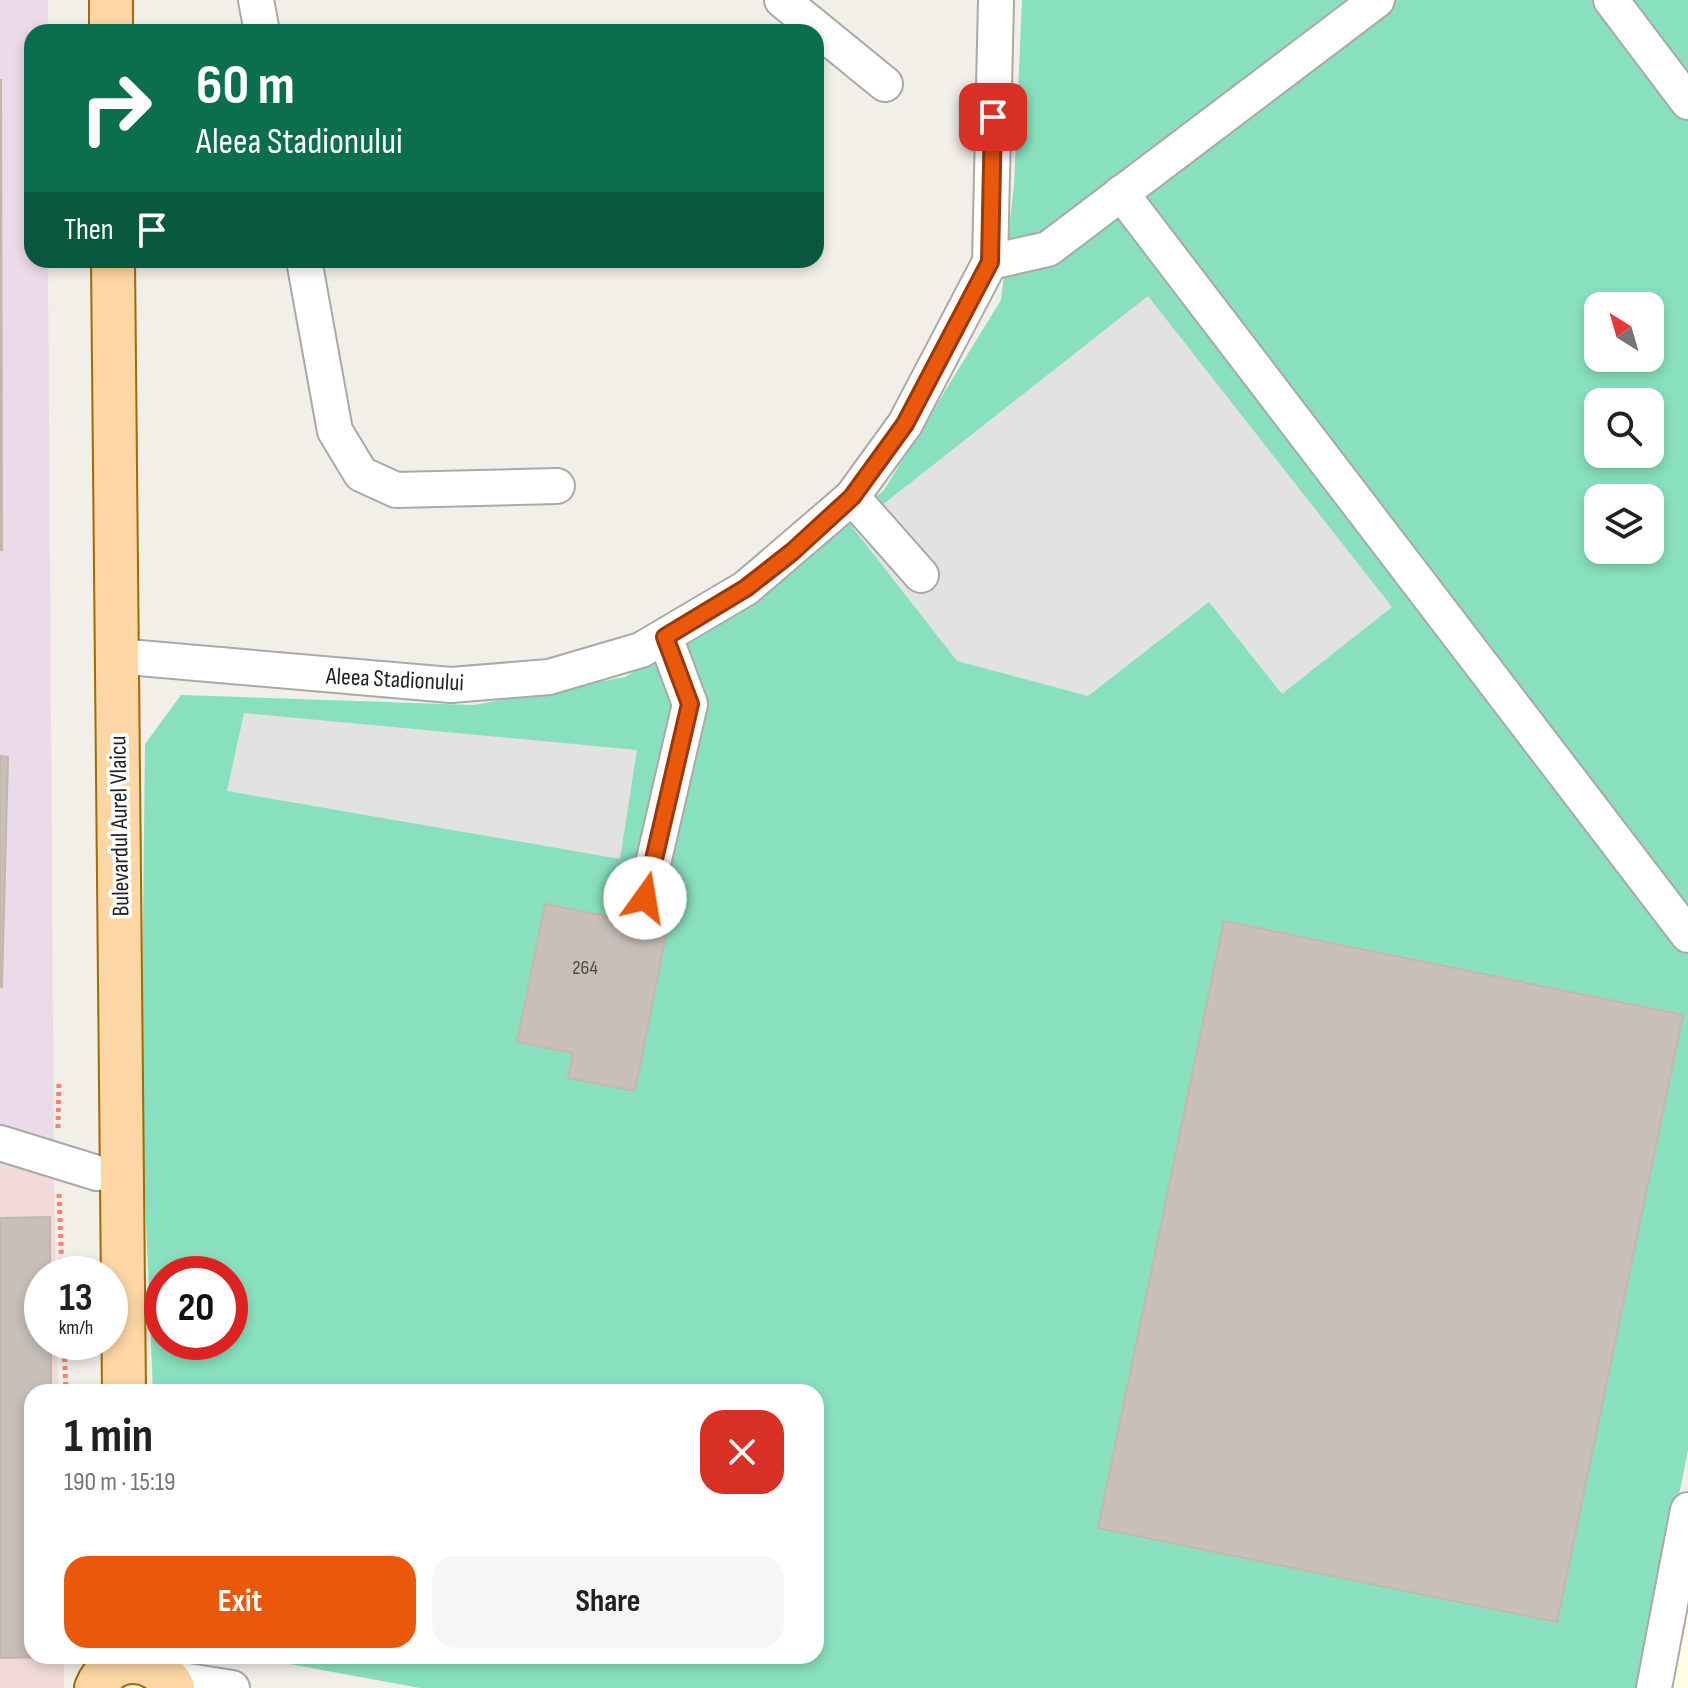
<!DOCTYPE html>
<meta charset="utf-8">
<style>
:root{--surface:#fff;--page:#f6f6f6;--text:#202124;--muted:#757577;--accent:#ea580c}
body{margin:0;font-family:"Sofia Sans Condensed",sans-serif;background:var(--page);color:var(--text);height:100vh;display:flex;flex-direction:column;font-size:30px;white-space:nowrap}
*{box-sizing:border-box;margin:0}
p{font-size:26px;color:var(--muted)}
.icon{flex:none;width:44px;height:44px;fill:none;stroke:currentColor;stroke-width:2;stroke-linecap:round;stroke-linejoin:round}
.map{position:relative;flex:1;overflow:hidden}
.panel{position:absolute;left:24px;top:1384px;width:800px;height:280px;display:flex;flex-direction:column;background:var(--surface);border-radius:24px;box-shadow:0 4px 12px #0003}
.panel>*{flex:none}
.banner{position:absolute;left:24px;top:24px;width:800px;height:244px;border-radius:24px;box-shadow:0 4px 12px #0003;background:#0b6e4f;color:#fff;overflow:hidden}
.needle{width:52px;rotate:323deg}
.buttons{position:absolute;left:1584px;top:292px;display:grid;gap:16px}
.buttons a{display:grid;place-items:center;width:80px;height:80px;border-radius:16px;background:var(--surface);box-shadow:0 4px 12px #0003;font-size:40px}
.speed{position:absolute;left:24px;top:1256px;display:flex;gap:16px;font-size:40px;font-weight:700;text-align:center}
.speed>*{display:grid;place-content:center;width:104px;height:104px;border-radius:50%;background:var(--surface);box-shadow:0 4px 12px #0003;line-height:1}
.speed small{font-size:20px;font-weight:400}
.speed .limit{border:12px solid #d22;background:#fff;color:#111}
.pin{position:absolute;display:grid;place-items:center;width:68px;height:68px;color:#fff;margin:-34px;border-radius:16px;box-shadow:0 4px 12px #0006}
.me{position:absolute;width:88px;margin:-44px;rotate:13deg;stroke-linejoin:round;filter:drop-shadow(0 0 6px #0008)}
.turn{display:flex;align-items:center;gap:28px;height:168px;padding:0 40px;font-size:36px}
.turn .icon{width:104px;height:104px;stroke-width:2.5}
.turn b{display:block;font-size:56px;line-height:68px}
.then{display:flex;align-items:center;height:76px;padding:0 40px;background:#0003;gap:16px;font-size:30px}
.round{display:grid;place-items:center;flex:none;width:84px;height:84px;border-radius:24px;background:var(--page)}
.overview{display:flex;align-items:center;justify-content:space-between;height:136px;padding:0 40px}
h1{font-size:48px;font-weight:700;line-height:60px}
.button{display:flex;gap:16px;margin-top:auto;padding:16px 40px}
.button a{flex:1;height:92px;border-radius:24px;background:var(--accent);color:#fff;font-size:32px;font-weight:700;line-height:92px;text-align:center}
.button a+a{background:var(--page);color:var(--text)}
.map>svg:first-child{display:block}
.commercial{fill:#f2dad9}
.industrial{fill:#ebdbe8}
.education{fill:#ffffe5}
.pitch{fill:#88e0be;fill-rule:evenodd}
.parking{fill:#e2e2e2}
.building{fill:#c7bfb8;stroke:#c4b6ab;stroke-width:2}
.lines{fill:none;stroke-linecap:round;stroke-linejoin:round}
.minor-casing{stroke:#a9a9a9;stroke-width:38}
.major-casing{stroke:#a06b00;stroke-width:46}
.path{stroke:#fa8072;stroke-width:5;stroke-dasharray:4 4;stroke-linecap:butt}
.minor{stroke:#fff;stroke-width:34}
.major{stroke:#fcd6a4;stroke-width:42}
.route-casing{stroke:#983908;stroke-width:20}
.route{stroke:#ea580c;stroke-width:14}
.labels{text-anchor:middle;stroke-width:7;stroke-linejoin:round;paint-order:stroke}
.number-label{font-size:20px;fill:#4b4948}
.street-label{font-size:24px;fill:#222;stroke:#fff}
</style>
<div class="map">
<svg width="1688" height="1688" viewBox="0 0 1688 1688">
<rect width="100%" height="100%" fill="#f2efe9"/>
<!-- commercial -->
<polygon class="commercial" points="0,1164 54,1175 56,1274 42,1274 42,1342 57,1342 58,1392 32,1392 32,1656 64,1656 64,1688 0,1688"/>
<!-- industrial -->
<polygon class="industrial" points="0,0 48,0 48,32 32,32 32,260 48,260 54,1175 0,1164"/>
<!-- education -->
<polygon class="education" points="1688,1610 1688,1688 1666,1688 1681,1611"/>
<!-- pitch -->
<path class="pitch" d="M1022,0H1688V1450L1641,1688H420L246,1656H816V1392H153L141,1096L145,744L181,695L474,705L625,677L744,608L884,490L1001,300L1014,185ZM1598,306H1650V358H1598ZM1598,402H1650V454H1598ZM1598,498H1650V550H1598ZM162,1274H230V1342H162Z"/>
<!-- parking -->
<g class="parking">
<polygon points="1148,296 1392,607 1282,694 1209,602 1088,696 957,661 853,528"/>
<polygon points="244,713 637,750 620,859 227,791"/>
</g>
<!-- building -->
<g class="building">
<polygon points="1,80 2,550 0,550 0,80"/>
<polygon points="0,756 8,757 2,987 0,987"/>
<polygon points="545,904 616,918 617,909 669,919 635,1091 568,1078 573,1053 517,1042"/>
<polygon points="1224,921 1683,1015 1557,1622 1098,1528"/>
<polygon points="50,1217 50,1274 42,1274 42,1342 51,1342 51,1392 32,1392 32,1656 54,1657 0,1658 0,1218"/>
</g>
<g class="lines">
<defs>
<g id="minor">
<polyline points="256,0 262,32"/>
<polyline points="782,0 885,84"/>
<polyline points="1611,0 1688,102"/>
<polyline points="1121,193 1688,935"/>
<polyline points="304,260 335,431 361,474 396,490 557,486"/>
<polyline points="990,262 1048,249 1377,0"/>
<polyline points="852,497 921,575"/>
<polyline points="116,656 451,685 549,677 641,650 746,588 852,497 905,424 990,262 996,0"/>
<polyline points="645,898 690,704 665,637"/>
<polyline points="0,1143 97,1173"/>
<polyline points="169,1678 232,1688"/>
<polyline points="1654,1688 1688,1510"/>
</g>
<g id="major">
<polyline points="111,0 111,32"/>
<polyline points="113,260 124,1392"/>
<path d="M96,1688C110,1652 158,1655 173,1688"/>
</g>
</defs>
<!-- minor casing -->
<use href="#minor" class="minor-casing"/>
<!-- major casing -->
<use href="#major" class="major-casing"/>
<!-- path -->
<g class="path">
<polyline points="58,1128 59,1081"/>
<polyline points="59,1194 62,1274"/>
<polyline points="64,1342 66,1392"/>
</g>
<!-- minor -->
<use href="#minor" class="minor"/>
<!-- major -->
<use href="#major" class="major"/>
</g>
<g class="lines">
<defs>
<polyline id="route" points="645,898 690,704 665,637 746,588 792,552 852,497 905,424 990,262 993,117"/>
</defs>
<!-- route casing -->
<use href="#route" class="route-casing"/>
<!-- route -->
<use href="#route" class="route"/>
</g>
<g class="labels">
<!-- number labels -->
<g class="number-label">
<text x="585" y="974">264</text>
</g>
<!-- street labels -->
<g class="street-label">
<text transform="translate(395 679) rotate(3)" y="8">Aleea Stadionului</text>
<text transform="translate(119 826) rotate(-91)" y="8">Bulevardul Aurel Vlaicu</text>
</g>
</g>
</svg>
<div class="buttons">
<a><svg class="needle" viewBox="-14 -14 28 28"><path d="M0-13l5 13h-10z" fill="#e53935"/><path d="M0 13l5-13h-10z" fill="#757577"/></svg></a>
<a><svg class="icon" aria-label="search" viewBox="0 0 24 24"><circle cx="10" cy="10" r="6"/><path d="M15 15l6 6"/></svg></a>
<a><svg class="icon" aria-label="layers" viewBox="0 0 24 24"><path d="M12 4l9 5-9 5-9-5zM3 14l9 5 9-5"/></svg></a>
</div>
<div class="speed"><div>13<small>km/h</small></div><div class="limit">20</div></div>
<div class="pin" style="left:993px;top:117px;background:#d93025"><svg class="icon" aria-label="arrive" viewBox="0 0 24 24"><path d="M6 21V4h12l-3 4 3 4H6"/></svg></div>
<svg class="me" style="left:645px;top:898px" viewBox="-20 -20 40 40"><circle r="19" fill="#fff"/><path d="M0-13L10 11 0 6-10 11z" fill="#ea580c"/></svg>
<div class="banner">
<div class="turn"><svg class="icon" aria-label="right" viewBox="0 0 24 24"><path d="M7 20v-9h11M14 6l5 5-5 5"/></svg><div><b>60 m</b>Aleea Stadionului</div></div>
<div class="then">Then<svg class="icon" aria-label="arrive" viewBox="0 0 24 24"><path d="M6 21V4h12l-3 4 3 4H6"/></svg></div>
</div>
<section class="panel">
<div class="overview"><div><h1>1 min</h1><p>190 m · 15:19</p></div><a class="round" style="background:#d93025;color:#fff"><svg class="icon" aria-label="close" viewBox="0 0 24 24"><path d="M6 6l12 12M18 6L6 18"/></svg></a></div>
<div class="button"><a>Exit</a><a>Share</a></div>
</section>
</div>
